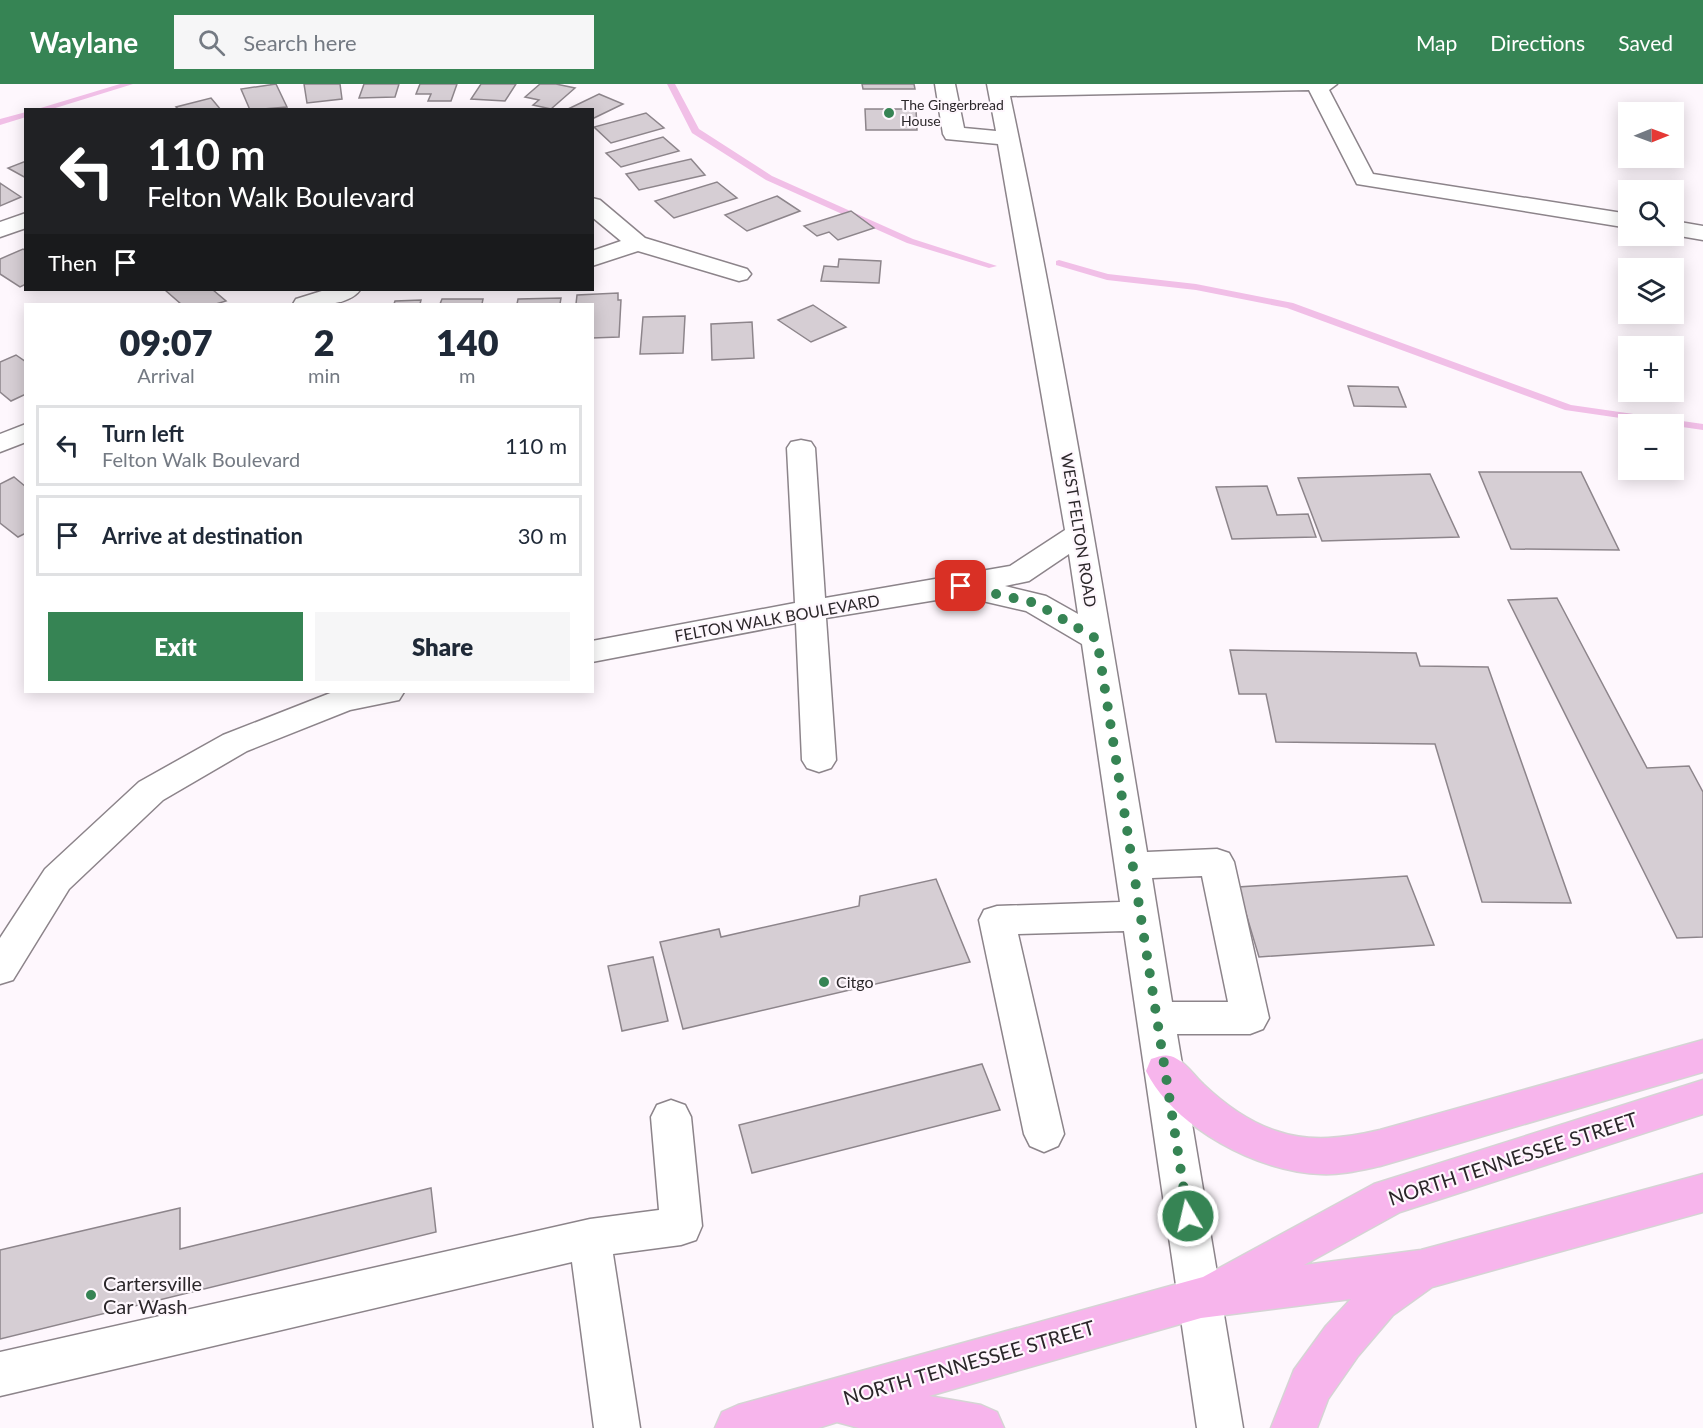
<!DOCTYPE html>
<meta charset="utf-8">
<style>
:root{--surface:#fff;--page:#f6f6f7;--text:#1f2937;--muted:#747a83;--line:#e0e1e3;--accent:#368454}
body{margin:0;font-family:Lato,sans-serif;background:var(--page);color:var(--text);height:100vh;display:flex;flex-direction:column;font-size:22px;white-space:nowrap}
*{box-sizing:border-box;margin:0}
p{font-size:20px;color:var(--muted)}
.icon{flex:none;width:33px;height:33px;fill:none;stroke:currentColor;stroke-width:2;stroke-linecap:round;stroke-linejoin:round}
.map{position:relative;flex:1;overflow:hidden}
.details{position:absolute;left:24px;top:219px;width:570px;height:390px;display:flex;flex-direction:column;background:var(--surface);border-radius:0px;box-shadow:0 3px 15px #0003}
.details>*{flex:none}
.guide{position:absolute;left:24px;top:24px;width:570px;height:183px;border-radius:0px;box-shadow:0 3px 15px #0003;background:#202124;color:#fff;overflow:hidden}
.needle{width:39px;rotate:89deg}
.controls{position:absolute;left:1618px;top:18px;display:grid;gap:12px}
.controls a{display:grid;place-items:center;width:66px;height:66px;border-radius:0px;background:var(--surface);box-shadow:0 3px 15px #0003;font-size:30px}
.pin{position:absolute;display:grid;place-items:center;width:51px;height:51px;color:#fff;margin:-26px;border-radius:12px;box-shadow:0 3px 9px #0006}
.me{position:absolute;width:66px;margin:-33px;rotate:351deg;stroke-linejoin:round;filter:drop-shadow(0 0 4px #0008)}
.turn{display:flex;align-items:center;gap:21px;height:126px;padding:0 24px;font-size:27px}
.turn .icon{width:78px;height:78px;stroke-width:2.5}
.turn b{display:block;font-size:42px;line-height:51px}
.then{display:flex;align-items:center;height:57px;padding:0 24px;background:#0003;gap:12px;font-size:22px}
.eta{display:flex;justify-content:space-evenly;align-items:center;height:102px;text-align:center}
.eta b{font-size:36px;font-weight:800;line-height:42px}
.action{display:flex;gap:12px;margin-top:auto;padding:12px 24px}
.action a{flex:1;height:69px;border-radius:0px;background:var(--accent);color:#fff;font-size:24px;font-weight:800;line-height:69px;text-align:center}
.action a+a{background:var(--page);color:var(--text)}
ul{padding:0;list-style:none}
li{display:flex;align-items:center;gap:18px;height:81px;margin:0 12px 9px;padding:0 12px;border:3px solid var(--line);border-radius:0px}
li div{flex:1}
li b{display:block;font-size:22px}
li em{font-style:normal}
header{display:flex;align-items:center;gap:36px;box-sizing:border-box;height:84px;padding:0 30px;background:var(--accent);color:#fff}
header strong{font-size:28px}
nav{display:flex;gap:33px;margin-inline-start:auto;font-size:21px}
.search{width:420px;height:54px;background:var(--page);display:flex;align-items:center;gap:15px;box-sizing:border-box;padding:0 21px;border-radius:0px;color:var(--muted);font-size:22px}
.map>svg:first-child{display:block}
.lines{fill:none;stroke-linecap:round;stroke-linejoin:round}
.stream{fill:#f1bfe7;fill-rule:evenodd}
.building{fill:#d6ced4;stroke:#8d858b;stroke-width:1.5}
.minor-casing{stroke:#8c848a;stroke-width:3}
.major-casing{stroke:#d5d4d4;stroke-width:3}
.minor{fill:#fff;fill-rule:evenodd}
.major{fill:#f7b5ec;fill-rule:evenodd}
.route{stroke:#368454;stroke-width:10;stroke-dasharray:0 18}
.poi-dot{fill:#368454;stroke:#fef7fd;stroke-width:2}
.labels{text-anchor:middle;stroke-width:4.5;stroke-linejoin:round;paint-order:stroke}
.far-poi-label{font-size:14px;fill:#2b272a;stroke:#fef7fd;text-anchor:start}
.street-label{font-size:16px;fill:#2b272a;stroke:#fef7fd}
.poi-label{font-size:16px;fill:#2b272a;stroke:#fef7fd;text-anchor:start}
.near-street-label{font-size:20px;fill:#2b272a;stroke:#fef7fd}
.near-poi-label{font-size:20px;fill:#2b272a;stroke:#fef7fd;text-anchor:start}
</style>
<header>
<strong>Waylane</strong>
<div class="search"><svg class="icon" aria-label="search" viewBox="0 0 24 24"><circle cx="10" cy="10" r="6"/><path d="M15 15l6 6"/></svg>Search here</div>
<nav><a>Map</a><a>Directions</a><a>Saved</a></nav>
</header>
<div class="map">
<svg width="1703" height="1344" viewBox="0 0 1703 1344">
<rect width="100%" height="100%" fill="#fef7fd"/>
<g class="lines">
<!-- stream -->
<g class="stream">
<polygon points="120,0 133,0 49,26 34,26"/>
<polygon points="667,0 675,0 699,45 772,92 913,155 997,182 989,184 907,159 766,96 692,49"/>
<polygon points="26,28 26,33 0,41 0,35"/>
<polygon points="1059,176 1108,190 1196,200 1293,219 1571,321 1703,340 1703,346 1565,326 1287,224 1196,206 1107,196 1056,181 1056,177"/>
</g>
</g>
<!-- building -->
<g class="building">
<polygon points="276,0 287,23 250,26 241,5"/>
<polygon points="304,0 340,0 342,15 307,19"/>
<polygon points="364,0 399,0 395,13 359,14"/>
<polygon points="420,0 457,0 451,17 428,17 431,10 416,10"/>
<polygon points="481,0 516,0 505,17 471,15"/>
<polygon points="540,0 556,0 575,4 551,25 533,21 539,16 525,13"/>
<polygon points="862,0 914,0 915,5 863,5"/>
<polygon points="599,10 623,20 592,35 592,26 566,26"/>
<polygon points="211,14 221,26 179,26 176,23"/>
<polygon points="865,25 916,25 917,46 866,46"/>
<polygon points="646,29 664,44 611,59 594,43"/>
<polygon points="663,53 679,67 621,83 606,69"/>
<polygon points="691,75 705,91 639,106 626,90"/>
<polygon points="26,77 26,94 8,84"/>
<polygon points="717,98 737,114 674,134 655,117"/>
<polygon points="0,99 21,113 0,122"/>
<polygon points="777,112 800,127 747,147 725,131"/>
<polygon points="851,127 874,144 838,156 829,148 817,152 804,142"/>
<polygon points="23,165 26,167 26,200 20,203 0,190 0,175"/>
<polygon points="839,175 881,177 879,199 821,197 824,182 838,183"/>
<polygon points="165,206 213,206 226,217 216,220 181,220"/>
<polygon points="618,209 618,216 621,216 619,253 592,254 592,220 576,220 577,211"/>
<polygon points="561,214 560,220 517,220 518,215"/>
<polygon points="442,215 483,215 482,220 440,220"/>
<polygon points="421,216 420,220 394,220 395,217"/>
<polygon points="813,221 846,243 811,258 778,236"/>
<polygon points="685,232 683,269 640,270 643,233"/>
<polygon points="752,238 754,274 712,276 711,240"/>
<polygon points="16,271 26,278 26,310 11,317 0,308 0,278"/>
<polygon points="1348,302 1398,303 1406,323 1354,322"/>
<polygon points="1479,388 1581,388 1619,466 1511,465"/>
<polygon points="1430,390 1459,453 1322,457 1298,394"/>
<polygon points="14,393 26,403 26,449 18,453 0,439 0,400"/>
<polygon points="1267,402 1277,431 1308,430 1316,453 1232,455 1216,403"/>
<polygon points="1557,514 1647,684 1689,682 1703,708 1703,853 1677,854 1508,516"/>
<polygon points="1230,566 1416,569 1420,582 1488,583 1571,819 1482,818 1435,660 1276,658 1266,610 1239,610"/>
<polygon points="1407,792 1434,861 1259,873 1238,803"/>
<polygon points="936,795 970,878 683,945 660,858 719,845 721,853 859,822 860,812"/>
<polygon points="653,873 668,937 622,947 608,882"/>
<polygon points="982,980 1000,1026 752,1089 739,1041"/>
<polygon points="431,1104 436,1148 0,1255 0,1166 180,1124 180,1165"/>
</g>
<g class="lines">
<defs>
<g id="minor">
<path d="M935,0H955L964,44L996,47L987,0H1337L1329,6L1373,90L1629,130V144L1357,100L1309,6L1010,12C1063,262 1105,515 1147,768L1217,765L1229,769L1234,778L1269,934L1263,945L1250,950H1177L1243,1344H1197L1124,847L1018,850L1064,1050L1058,1062L1044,1068L1030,1062L1024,1050L979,836L984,826L997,822L1120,818L1082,560L1026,527L961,512L826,534L836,676L831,684L819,688L807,684L802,676L796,539L592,578V557L795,519L787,364L791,358L801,356L811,358L815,364L825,514L1010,482L1065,446L998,60L946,55L943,50ZM1069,470L1078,530L1046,512L1005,502L1029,497ZM1202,792L1228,918H1172L1152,794Z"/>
<polygon points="592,114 600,116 645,154 747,185 751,190 747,195 739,197 638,167 592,182 592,167 621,157 592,133"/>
<polygon points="26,129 26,144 0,153 0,138"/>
<polygon points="1674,137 1703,142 1703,156 1674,151"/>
<path d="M325,206H360C348,223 311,222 293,220L296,215Z"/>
<polygon points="26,340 26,358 0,368 0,350"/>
<polygon points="333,608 404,608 399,616 350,626 247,667 163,716 69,805 13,896 0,900 0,854 45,785 139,698 223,651"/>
<polygon points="671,1016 685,1021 691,1033 702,1142 696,1156 681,1161 613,1170 640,1344 594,1344 572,1178 0,1312 0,1268 590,1135 659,1126 651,1033 657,1021"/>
</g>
<g id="major">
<path d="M1703,956V988L1380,1082C1361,1086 1341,1091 1321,1090C1260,1089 1173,1043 1146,987L1151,975C1161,972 1167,969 1177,975C1187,980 1195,993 1203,1000C1224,1020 1249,1038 1276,1047C1310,1059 1346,1054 1380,1046Z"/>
<polygon points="1703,996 1703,1030 1400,1128 1304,1181 1421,1166 1703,1090 1703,1128 1432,1203 1393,1231 1358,1272 1328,1315 1317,1344 1271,1344 1294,1286 1326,1242 1351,1215 1201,1234 929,1312 981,1321 997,1328 1004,1344 859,1344 837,1338 818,1344 715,1344 722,1328 738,1321 1203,1193 1374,1100"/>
</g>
</defs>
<!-- minor casing -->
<use href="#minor" class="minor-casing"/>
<!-- major casing -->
<use href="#major" class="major-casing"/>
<!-- minor -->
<use href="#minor" class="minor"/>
<!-- major -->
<use href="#major" class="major"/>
</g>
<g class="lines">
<!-- route -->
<polyline class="route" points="961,502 1035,519 1097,555 1188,1132"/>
</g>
<!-- markers -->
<g class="poi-dot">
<circle cx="889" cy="29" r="6"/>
<circle cx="824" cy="898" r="6"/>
<circle cx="91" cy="1211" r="6"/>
</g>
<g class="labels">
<!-- far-poi labels -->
<g class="far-poi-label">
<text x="901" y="26">The Gingerbread<tspan x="901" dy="16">House</tspan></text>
</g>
<!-- street labels -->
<g class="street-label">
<text transform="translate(1079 446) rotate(81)" y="6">WEST FELTON ROAD</text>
<text transform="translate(777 534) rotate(-10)" y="6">FELTON WALK BOULEVARD</text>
</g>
<!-- poi labels -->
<g class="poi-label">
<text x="836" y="904">Citgo</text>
</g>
<!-- near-street labels -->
<g class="near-street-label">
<text transform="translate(1513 1075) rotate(-18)" y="7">NORTH TENNESSEE STREET</text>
<text transform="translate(969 1279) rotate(-16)" y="7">NORTH TENNESSEE STREET</text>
</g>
<!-- near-poi labels -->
<g class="near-poi-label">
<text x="103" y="1207">Cartersville<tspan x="103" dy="23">Car Wash</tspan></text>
</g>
</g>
</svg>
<div class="controls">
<a><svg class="needle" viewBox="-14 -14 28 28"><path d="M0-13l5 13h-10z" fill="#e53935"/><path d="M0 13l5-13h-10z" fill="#747a83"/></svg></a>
<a><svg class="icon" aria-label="search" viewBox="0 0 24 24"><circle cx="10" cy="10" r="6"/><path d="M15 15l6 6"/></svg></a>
<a><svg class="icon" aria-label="layers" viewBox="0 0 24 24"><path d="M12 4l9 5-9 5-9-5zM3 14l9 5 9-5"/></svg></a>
<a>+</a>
<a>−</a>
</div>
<div class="pin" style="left:961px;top:502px;background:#d93025"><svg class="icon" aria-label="arrive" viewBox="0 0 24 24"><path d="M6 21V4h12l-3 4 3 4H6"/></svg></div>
<svg class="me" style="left:1188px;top:1132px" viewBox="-20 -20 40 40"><circle r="17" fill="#368454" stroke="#fff" stroke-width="3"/><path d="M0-11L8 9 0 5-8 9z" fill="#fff"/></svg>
<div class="guide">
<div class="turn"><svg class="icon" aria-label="left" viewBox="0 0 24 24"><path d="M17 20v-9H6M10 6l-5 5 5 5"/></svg><div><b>110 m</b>Felton Walk Boulevard</div></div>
<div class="then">Then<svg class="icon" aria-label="arrive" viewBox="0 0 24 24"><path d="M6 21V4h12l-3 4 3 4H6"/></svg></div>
</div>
<section class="details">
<div class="eta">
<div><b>09:07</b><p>Arrival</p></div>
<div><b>2</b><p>min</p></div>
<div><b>140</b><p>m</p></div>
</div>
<ul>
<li><svg class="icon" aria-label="left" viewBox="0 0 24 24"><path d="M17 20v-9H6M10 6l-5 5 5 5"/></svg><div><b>Turn left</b><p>Felton Walk Boulevard</p></div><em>110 m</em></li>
<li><svg class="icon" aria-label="arrive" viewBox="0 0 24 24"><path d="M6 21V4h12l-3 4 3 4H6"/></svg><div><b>Arrive at destination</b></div><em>30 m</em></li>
</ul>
<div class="action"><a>Exit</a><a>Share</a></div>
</section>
</div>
